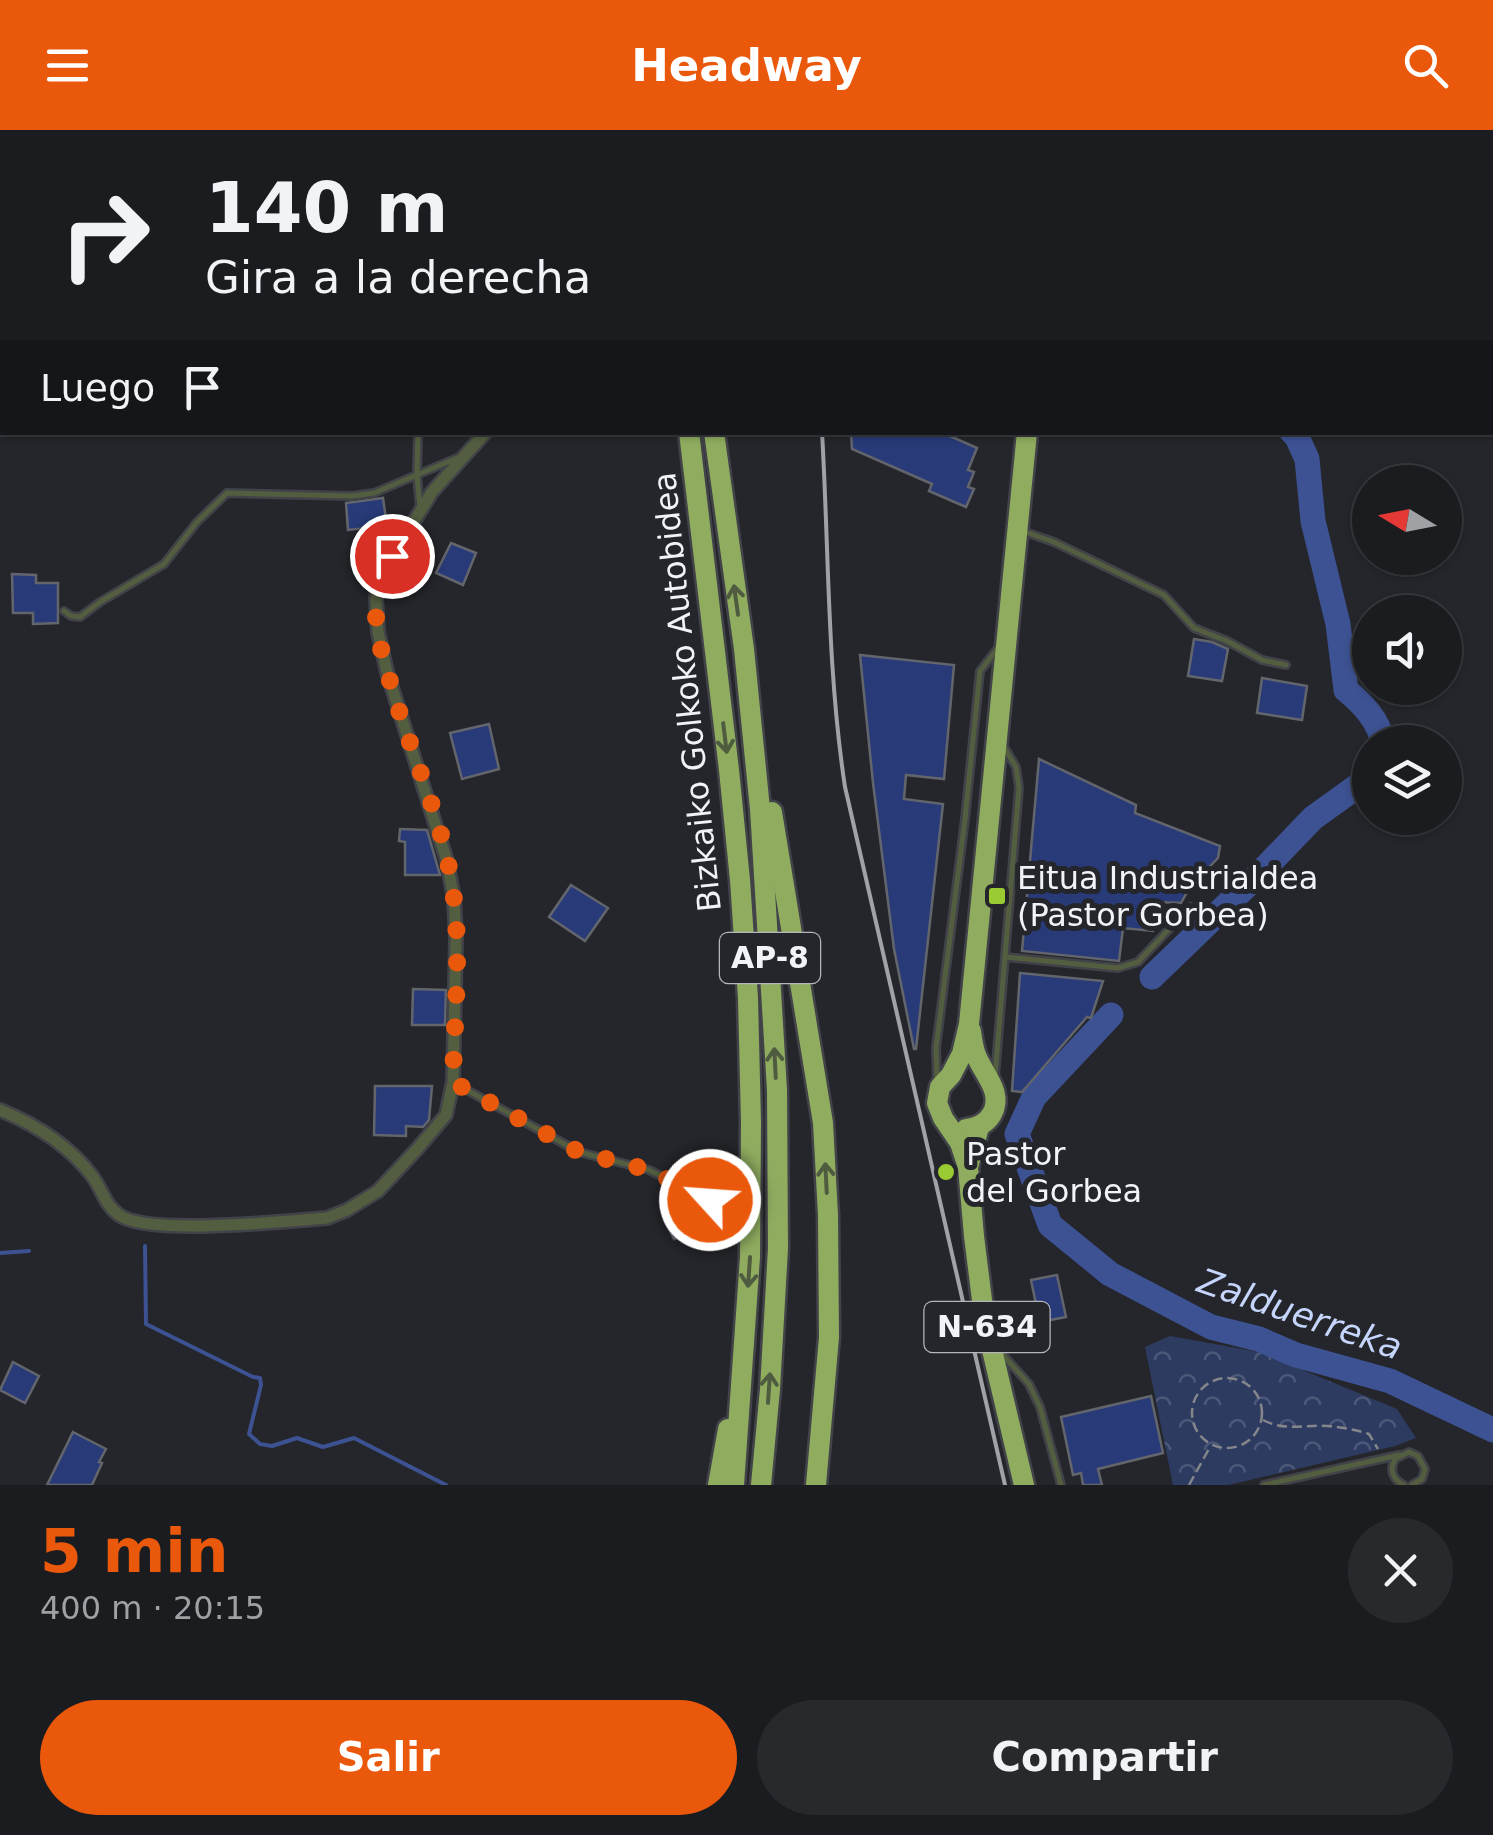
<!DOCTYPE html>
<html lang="es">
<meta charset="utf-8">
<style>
:root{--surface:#1b1c20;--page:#28292d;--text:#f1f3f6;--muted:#a0a1a5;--line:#393a3e;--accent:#ea580c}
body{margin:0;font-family:"DejaVu Sans",sans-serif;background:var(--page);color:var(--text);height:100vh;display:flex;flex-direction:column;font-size:38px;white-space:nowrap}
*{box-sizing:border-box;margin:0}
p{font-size:32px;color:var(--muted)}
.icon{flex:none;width:55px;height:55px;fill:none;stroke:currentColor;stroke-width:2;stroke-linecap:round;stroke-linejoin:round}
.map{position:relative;height:1355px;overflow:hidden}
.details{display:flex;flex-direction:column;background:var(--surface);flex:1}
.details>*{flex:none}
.guide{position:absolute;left:0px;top:0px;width:1495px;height:305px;box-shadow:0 2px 8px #0004,0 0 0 2px var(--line);background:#1b1c20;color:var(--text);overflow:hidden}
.needle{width:65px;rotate:280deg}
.fabs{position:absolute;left:1352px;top:335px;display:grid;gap:20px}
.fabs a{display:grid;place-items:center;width:110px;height:110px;border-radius:50%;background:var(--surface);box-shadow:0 2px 8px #0004,0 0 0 2px var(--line);font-size:50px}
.pin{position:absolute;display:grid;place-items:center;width:85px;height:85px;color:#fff;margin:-42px;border:5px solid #fff;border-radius:50%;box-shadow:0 2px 10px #0007}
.me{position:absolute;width:110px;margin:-55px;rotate:296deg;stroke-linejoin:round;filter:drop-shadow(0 0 8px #0008)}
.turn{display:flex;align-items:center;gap:35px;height:210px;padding:0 40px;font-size:45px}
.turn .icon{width:130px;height:130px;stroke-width:2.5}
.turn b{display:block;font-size:70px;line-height:85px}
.then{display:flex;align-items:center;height:95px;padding:0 40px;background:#0003;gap:20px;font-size:38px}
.round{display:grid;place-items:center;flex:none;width:105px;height:105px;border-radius:52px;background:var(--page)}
.headline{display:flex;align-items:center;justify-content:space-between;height:170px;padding:0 40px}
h1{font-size:60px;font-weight:700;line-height:75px;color:var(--accent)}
.cta{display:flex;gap:20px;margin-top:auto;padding:20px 40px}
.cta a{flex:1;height:115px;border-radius:60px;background:var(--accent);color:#fff;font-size:40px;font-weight:700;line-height:115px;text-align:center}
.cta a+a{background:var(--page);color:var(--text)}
header{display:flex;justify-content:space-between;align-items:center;height:130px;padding:0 40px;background:var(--accent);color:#fff;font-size:45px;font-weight:700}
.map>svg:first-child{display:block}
.park{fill:url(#park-crowns)}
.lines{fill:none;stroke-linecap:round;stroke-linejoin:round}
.stream{stroke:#3d5292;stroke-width:4}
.river{stroke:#3d5292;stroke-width:25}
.building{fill:#283b78;stroke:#63656c;stroke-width:2.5}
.lane-casing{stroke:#414348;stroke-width:10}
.street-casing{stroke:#414348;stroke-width:16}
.highway-casing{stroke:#414348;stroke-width:25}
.path{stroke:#84868b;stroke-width:2.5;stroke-dasharray:10 5;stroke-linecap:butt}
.lane{stroke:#535e40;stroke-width:5}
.street{stroke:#535e40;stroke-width:11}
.highway{stroke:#8fac5f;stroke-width:20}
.rail{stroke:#a0a2a7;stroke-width:4}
.oneway{stroke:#4f5c40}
.route{stroke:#ea580c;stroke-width:18;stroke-dasharray:0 32.4}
.poi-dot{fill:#9bcb32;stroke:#24262b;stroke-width:4}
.labels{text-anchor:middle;stroke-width:10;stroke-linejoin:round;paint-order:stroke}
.shield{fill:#24262b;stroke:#b4b6ba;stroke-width:2.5}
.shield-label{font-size:30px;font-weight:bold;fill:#f1f3f7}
.street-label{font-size:32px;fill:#f1f3f7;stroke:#24262b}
.poi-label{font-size:32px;fill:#f1f3f7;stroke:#24262b;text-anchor:start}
.water-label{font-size:35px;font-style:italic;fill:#c6d5fb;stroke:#24262b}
</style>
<header><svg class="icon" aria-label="menu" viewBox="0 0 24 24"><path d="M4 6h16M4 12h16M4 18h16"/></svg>Headway<svg class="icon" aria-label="search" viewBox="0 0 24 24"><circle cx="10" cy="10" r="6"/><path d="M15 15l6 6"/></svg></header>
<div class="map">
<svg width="1493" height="1355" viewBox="0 0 1493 1355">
<defs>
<pattern id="park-crowns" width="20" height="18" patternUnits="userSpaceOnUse" patternTransform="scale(2.5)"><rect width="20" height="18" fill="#2e3b61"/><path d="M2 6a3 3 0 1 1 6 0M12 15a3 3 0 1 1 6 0" fill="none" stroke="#4d5878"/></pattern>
</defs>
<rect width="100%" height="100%" fill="#24262b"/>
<!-- park -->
<polygon class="park" points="1170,1206 1259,1222 1397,1279 1416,1308 1395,1316 1228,1355 1173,1355 1145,1217"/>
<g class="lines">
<!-- stream -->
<g class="stream">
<polyline points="145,1116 146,1194 253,1247 260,1248 261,1255 249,1304 260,1314 272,1316 297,1308 323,1317 354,1308 446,1355"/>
<polyline points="0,1123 29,1121"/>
</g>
<!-- river -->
<g class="river">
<polyline points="1365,2 1368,0"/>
<path d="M1292,302L1297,307L1307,329L1313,391L1338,494L1346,560C1364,575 1378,590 1383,612"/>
<polyline points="1152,847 1263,740 1313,688 1370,647"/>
<polyline points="1111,885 1034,967 1017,1004 1050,1095 1110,1144 1211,1197 1259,1209 1296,1225 1390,1251 1493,1300"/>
</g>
</g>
<!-- building -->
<g class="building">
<polygon points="851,302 941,302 977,318 968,340 974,342 968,357 974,359 966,377 929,361 932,354 852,319"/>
<polygon points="383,368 387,396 348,400 346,373"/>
<polygon points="451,413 476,423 463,455 436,443"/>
<polygon points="12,444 36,445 36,453 58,453 58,493 33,494 33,483 13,483"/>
<polygon points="1194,509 1212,512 1228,519 1222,551 1188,546"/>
<polygon points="860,525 954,535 944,649 906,645 904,669 943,674 916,919 914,919 894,819 873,653"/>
<polygon points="1262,548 1307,556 1302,590 1257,583"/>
<polygon points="489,594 499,639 462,649 450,603"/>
<polygon points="1039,629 1136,675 1135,683 1220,716 1218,728 1190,757 1181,773 1156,772 1153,801 1123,798 1119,831 1022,821"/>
<polygon points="400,699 427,700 440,745 405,745 405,712 399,711"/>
<polygon points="571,755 608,778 585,811 549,787"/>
<polygon points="1020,843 1103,851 1091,888 1087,887 1022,962 1012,961"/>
<polygon points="413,859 446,860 445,895 412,895"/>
<polygon points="375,956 432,956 429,990 423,997 406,996 406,1006 374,1005"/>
<polygon points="681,1072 684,1079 695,1075 703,1096 674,1109 664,1089 668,1086 665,1079"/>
<polygon points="1057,1145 1066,1187 1045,1191 1042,1179 1037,1179 1031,1150"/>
<polygon points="13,1232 39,1246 25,1273 0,1260"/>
<polygon points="1151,1266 1163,1323 1098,1339 1102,1355 1083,1355 1081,1343 1073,1345 1061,1287"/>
<polygon points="73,1302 106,1319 99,1332 102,1333 92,1355 47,1355"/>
</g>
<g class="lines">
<defs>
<g id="lane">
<polyline points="1031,2 1031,0"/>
<polyline points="418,302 417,346 420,377"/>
<polyline points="1025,402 1054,412 1164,465 1194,498 1227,511 1262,530 1286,535"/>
<polyline points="64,481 71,486 80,487 100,472 164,434 197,392 227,363 352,366 374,363 457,328"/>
<polyline points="1005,827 1118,838 1138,832 1190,777"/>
<polyline points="995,946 1019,658 1016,637 1004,617"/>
<polyline points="937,948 936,918 965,689 980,541 998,518"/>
<polyline points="456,954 579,1022 649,1040 710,1070"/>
<polyline points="1002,1224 1029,1254 1040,1277 1061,1355"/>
<polyline points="1264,1355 1399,1325"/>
<path d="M1404,1355C1393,1350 1389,1340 1395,1329L1409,1322L1418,1326L1425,1339L1422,1349L1412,1355"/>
</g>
<g id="street">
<polyline points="629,0 630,2"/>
<polyline points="830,0 833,2"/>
<polyline points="855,2 858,0"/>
<path d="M0,980C37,995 69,1015 93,1047C102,1060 105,1075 119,1085C148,1106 287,1091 327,1088L347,1080L378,1061L418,1018L446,985L453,952L456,808L454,769L447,731L387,542L378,502L376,468L381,445L432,362L486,302"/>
</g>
<g id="highway">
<polyline points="670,0 670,2"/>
<polyline points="693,0 693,2"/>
<polyline points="1071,2 1072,0"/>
<polyline points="689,302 729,640 740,750 748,868 751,992 750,1127 734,1355"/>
<polyline points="714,302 744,519 760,679 777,960 778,1118 770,1259 761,1355"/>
<polyline points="772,682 823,993 828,1085 829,1207 816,1355"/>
<polyline points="979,997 968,1037 974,1106 984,1186 1024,1355"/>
<path d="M966,999C977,998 986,994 992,984C1004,962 983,944 976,925C973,917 972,909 971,901"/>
<polyline points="968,1037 960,1013 943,988 937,973 940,957 951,945 962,924 969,894 1027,302"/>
<polyline points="718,1355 728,1299"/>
</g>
</defs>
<!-- lane casing -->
<use href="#lane" class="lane-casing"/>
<!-- street casing -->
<use href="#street" class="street-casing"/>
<!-- highway casing -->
<use href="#highway" class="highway-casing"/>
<!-- path -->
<g class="path">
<circle cx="1227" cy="1283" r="35"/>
<path d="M1263,1290C1286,1302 1305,1294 1328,1296C1342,1297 1356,1300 1369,1304L1378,1319"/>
<polyline points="1189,1355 1210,1317"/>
</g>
<!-- lane -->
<use href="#lane" class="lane"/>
<!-- street -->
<use href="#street" class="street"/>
<!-- highway -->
<use href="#highway" class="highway"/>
<!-- rail -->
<g class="rail">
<polyline points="795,0 795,2"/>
<path d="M822,302C829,421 827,539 845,657L1005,1355"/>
</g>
</g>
<!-- one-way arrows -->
<defs><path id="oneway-shaft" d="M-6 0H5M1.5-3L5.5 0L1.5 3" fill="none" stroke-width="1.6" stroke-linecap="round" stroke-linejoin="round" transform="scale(2.5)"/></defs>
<g class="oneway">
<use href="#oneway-shaft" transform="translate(736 470) rotate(-98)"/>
<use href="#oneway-shaft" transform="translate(725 608) rotate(83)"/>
<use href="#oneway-shaft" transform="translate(775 933) rotate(-93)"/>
<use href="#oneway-shaft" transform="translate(826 1048) rotate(-93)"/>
<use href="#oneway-shaft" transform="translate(749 1142) rotate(94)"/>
<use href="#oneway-shaft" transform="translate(769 1258) rotate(-86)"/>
</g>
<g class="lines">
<!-- route -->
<path class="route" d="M392,426C384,440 377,452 376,469C374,496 382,525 390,551C410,623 446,694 454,769C461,829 454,892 453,952L579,1022L649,1040L710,1070"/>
</g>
<!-- markers -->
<g class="poi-dot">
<rect x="987" y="756" width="20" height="20" rx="5"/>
<circle cx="946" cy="1042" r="10"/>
</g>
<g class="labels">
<!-- shield labels -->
<g class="shield">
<rect x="720" y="803" width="100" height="50" rx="8"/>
<rect x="924.5" y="1172" width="125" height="50" rx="8"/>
</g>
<g class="shield-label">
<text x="770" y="838">AP-8</text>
<text x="987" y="1207">N-634</text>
</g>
<!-- street labels -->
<g class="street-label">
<text transform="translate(687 562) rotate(-96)" y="11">Bizkaiko Golkoko Autobidea</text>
</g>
<!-- poi labels -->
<g class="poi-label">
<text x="1017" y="759">Eitua Industrialdea<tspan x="1017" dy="37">(Pastor Gorbea)</tspan></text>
<text x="966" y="1035">Pastor<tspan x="966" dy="37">del Gorbea</tspan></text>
</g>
<!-- water labels -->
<g class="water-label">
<text transform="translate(1300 1184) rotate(19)" y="12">Zalduerreka</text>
</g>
</g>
</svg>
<div class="fabs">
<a><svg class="needle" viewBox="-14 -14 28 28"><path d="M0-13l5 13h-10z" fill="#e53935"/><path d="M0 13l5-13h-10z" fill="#a0a1a5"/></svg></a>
<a><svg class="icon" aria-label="sound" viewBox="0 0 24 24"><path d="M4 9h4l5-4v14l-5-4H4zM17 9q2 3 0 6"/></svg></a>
<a><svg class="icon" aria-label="layers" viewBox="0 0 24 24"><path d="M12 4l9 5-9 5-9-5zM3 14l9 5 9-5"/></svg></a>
</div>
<div class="pin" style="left:392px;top:426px;background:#d93025"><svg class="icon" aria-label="arrive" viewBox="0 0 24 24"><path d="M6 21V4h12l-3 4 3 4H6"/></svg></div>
<svg class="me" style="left:710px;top:1070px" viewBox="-20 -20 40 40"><circle r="17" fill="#ea580c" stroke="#fff" stroke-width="3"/><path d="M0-11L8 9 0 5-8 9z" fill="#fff"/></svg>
<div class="guide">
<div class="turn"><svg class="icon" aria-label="right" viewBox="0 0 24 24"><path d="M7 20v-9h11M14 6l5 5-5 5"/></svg><div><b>140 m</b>Gira a la derecha</div></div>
<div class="then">Luego<svg class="icon" aria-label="arrive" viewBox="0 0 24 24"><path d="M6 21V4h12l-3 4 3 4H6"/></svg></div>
</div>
</div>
<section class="details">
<div class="headline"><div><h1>5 min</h1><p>400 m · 20:15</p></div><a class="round"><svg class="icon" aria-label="close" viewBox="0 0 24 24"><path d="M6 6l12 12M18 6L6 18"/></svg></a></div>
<div class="cta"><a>Salir</a><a>Compartir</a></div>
</section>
